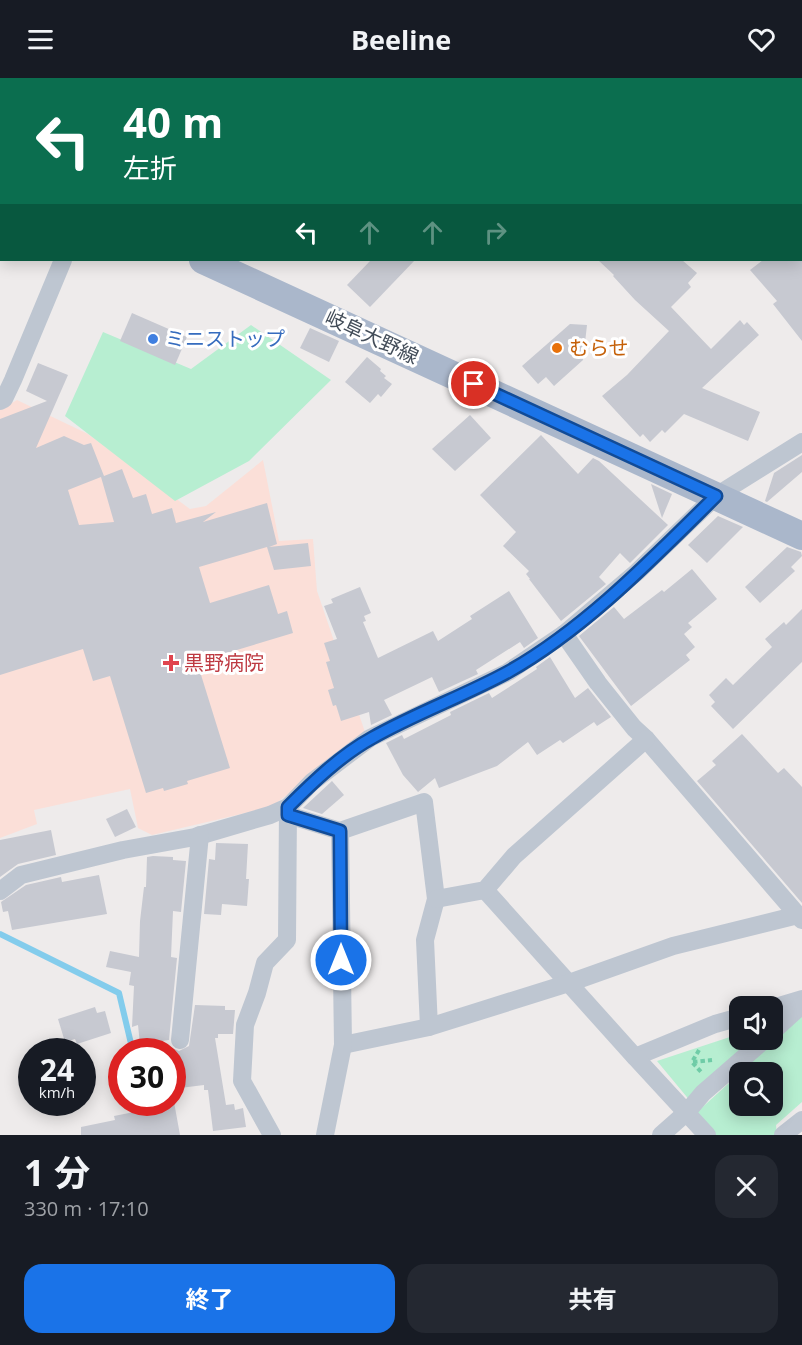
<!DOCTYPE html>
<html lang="ja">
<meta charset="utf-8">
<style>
:root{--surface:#171b24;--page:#242831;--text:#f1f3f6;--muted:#9ea1a6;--accent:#1a73e8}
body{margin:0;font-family:"Open Sans","Noto Sans JP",sans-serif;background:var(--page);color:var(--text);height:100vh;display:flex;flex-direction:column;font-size:22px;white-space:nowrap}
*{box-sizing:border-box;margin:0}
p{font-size:20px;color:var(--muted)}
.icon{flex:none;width:33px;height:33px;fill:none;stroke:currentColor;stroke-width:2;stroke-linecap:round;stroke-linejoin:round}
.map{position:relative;height:1057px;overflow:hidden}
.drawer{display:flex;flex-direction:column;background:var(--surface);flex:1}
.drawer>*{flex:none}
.hud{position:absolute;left:0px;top:0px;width:802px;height:183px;box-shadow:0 3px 15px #0003;background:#0b6e4f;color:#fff;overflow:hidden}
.controls{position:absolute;left:729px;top:918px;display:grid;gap:12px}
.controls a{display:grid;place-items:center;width:54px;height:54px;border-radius:12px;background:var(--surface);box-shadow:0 3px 15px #0003;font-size:30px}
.speed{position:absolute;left:18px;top:960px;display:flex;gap:12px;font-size:30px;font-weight:700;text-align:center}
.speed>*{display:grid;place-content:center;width:78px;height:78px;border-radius:50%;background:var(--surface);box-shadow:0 3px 15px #0003;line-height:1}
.speed small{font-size:15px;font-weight:400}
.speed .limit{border:9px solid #d22;background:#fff;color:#111}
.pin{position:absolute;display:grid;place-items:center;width:51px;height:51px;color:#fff;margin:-26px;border:3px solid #fff;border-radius:50%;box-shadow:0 2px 6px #0007}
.me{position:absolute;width:66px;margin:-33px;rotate:0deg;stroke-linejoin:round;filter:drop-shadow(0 0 4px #0008)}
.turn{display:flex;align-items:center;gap:21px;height:126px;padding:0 24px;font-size:27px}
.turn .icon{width:78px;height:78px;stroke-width:2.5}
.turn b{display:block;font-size:42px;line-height:51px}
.lanes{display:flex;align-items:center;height:57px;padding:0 24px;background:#0003;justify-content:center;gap:30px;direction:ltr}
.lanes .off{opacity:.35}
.round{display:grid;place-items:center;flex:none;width:63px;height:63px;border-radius:18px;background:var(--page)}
.head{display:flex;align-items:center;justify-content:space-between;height:102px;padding:0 24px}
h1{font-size:36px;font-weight:700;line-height:45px}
.primary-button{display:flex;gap:12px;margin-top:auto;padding:12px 24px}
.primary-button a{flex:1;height:69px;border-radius:18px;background:var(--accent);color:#fff;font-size:24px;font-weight:700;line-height:69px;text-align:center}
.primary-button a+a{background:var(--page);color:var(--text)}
header{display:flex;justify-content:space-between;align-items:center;height:78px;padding:0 24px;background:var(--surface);font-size:27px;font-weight:700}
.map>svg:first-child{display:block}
.medical{fill:#fbdfd8}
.green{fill:#b7eed1}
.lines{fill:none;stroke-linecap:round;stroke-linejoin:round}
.stream{stroke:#83ccec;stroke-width:6}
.building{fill:#c7c9d1;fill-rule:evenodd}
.path{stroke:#6fcca7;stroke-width:4;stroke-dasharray:4.5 3;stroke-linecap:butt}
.minor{stroke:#bec6d1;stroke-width:18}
.primary{stroke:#aab7cb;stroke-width:28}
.route-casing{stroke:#114b97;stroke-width:15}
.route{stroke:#1a73e8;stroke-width:10}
.shop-dot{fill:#3f7fe0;stroke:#fff;stroke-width:2}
.food-dot{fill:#e8710a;stroke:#fff;stroke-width:2}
.health-dot{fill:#e0444e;stroke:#fff;stroke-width:2}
.labels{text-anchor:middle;stroke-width:6;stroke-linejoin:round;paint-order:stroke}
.street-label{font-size:20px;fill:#434d59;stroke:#fff}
.shop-label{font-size:20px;fill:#366cbe;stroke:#fff;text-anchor:start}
.food-label{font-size:20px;fill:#c56008;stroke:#fff;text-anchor:start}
.health-label{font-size:20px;fill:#be3a42;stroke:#fff;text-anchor:start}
</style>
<header><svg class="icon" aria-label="menu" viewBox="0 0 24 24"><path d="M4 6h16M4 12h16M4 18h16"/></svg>Beeline<svg class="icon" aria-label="heart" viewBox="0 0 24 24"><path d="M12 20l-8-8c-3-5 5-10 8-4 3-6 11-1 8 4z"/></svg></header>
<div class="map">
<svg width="802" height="1057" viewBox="0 0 802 1057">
<rect width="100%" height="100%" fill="#eeebeb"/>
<!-- medical -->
<polygon class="medical" points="17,322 88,356 190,431 206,428 263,382 279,463 313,461 317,513 366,657 271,729 152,757 138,750 130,711 34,732 37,746 0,760 0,332"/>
<!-- green -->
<g class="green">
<polygon points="251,247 331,302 249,383 175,423 65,338 103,254 191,291"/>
<polygon points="802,937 802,1024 776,1047 777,1057 715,1057 696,1035 740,995 740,1028 772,1028 772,994 740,994"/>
<polygon points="739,956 740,962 762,962 691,1024 657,983"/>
</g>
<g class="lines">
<!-- stream -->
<g class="stream">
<polyline points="0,856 119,915 133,974"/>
<polyline points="143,1024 146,1039"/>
</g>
</g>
<!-- building -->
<g class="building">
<polygon points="371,182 415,182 370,229 347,207"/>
<polygon points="598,182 682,182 697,195 688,205 691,209 671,229 711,271 740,242 744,247 747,244 759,257 702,310 760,334 748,363 684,336 665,355 662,352 650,364 643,356 640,359 602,318 627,297 669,253 635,222 613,198 614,197"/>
<polygon points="763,182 802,182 802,263 773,226 777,223 750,192"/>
<polygon points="132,235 187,259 175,287 120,263"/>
<polygon points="570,246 587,247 583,282 554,308 546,299 538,306 522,288"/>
<polygon points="310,250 339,263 329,284 300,270"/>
<polygon points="367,279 381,291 380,293 386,298 384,300 392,306 381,319 378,316 370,325 345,304"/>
<path d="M38,285L68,297L36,370L64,358L84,367L91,365L104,398L122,391L133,420L146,416L152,436L172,430L176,445L216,434L203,444L267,425L277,466L269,469L308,465L311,488L274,492L267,469L199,489L210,525L269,507L278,536L287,533L293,555L197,584L230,690L187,703L188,706L164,713L163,710L146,715L110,598L93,603L83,571L0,597V341L47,323L26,313ZM101,399L114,444L79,447L68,412Z"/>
<polygon points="470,337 491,360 455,393 432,371"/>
<polygon points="541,357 578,396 593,380 599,383 668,447 630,485 620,475 599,499 606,506 561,543 529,501 530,501 526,496 529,493 503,468 516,454 480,417"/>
<polygon points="802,377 802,394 767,424 765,423 774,395"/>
<polygon points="651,406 672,416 662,440"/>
<polygon points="718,438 743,449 707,485 688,467"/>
<polygon points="787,469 801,474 802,478 791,489 795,493 760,525 745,509"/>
<polygon points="692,491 717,521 688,545 692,549 684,556 695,569 686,577 690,582 631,628 579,558 614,529 624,541 662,512 664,514"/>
<polygon points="360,509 371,535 364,538 366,543 363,544 378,580 433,553 438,563 472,541 470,538 509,513 538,560 524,570 520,564 476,592 478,596 439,614 432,599 384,622 392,637 371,647 369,634 341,643 336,627 333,628 328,612 334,610 326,584 330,583 324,565 337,561 324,528 333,525 331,521"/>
<polygon points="802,531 802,584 733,651 711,628 715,624 709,617 726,600 733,607 772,569 765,561 784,544 786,547"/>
<polygon points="550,579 575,620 588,610 611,639 597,648 594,644 563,665 560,662 537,677 528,664 497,688 439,710 435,700 418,714 403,697 386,665 402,657 404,661 451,637 450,634 489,615 492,620 537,591 536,589"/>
<polygon points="742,656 778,695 784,690 802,709 802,825 697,703 716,687 712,683"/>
<polygon points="332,703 344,717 322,736 303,730"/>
<polygon points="127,731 136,749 115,759 106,741"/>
<polygon points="51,752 56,777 18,786 0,799 0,762"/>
<polygon points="216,765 248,766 246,801 249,801 247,828 222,826 221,837 204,836 209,781 215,782"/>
<polygon points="153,778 173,779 173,782 186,783 181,834 173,833 171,879 177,880 169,962 140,966 138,947 132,949 134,908 129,907 131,894 106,889 110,873 139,879 140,843 144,809 146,809 147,779"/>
<polygon points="99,797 107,836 12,852 8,833 3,834 1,824 26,807 61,799 62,804"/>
<polygon points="195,927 225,928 225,932 235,932 233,956 218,956 218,960 215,960 226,1027 234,1026 235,1032 243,1030 246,1049 213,1053 208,1012 204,1012 204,1007 172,1011 172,970 179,973 189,968"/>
<polygon points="95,929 97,935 105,933 111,955 77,966 75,961 65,964 58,941"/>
<polygon points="152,1024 174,1024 180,1057 81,1057 81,1049 115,1042 114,1038 154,1030"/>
</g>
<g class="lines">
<!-- path -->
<g class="path">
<polyline points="699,972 692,984 702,995"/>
<polyline points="693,984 712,982"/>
</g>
<!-- minor -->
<g class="minor">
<polyline points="0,323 4,321 13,302 63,182"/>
<polyline points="564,556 598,605 634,650 646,661 802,842"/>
<polyline points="288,737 340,753 424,724 436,821 425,862 429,949"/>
<polyline points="485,812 635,979 715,946 740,939"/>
<polyline points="0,813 21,797 123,772 195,759 270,737 288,729 312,704 370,660 508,594 564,556 637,494 716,418 802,364"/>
<polyline points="436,821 485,812 514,778 646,661"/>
<polyline points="772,930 802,921"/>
<polyline points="772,954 802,927"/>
<polyline points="180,962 200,757"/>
<polyline points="343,967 429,949 569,905 673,868 798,837"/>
<polyline points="635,979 707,1057"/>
<polyline points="272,1057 242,1003 245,947 257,915 265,885 287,862 288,729"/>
<polyline points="325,1057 343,967 340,753"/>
<polyline points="661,1057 687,1034 703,1015 764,962"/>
<polyline points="783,1057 802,1042"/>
</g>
<!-- primary -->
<g class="primary">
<polyline points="0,81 2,81"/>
<polyline points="203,182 802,458"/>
</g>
</g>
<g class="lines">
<defs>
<path id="route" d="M341,882L340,753L288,737V729C313,704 341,677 372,660C416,635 464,618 508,594C586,550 653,480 716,418L474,306"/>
</defs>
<!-- route casing -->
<use href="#route" class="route-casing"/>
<!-- route -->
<use href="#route" class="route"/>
</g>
<!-- markers -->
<circle class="shop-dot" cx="153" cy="261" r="6"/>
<circle class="food-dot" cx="557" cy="270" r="6"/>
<path class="health-dot" d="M168 576h6v6h6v6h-6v6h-6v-6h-6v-6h6z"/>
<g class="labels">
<!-- street labels -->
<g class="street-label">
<text transform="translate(372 259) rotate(25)" y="7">岐阜大野線</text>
</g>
<!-- shop labels -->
<g class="shop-label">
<text x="165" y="268">ミニストップ</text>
</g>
<!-- food labels -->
<g class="food-label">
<text x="569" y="277">むらせ</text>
</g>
<!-- health labels -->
<g class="health-label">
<text x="184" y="592">黒野病院</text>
</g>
</g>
</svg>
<div class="controls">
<a><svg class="icon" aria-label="sound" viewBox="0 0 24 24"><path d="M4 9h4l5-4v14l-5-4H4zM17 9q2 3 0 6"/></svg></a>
<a><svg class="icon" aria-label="search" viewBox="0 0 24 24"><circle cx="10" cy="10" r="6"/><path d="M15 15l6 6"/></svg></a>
</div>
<div class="speed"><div>24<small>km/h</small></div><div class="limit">30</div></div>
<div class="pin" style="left:474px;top:306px;background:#d93025"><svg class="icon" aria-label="arrive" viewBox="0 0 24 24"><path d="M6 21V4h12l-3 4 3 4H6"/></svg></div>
<svg class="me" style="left:341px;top:882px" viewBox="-20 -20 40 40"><circle r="17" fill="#1a73e8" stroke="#fff" stroke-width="3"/><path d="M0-11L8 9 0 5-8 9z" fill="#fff"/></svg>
<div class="hud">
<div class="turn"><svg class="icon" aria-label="left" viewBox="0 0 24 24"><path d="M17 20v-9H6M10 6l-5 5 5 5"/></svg><div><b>40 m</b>左折</div></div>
<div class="lanes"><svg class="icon" aria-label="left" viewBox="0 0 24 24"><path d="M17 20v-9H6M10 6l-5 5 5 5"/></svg><svg class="icon off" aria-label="ahead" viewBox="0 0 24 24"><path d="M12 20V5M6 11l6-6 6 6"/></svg><svg class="icon off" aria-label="ahead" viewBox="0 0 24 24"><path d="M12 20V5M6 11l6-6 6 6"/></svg><svg class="icon off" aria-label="right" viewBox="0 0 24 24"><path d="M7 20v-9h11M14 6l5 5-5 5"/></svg></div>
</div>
</div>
<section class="drawer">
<div class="head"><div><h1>1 分</h1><p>330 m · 17:10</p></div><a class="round"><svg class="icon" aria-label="close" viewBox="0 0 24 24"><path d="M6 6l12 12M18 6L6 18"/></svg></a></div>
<div class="primary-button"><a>終了</a><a>共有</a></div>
</section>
